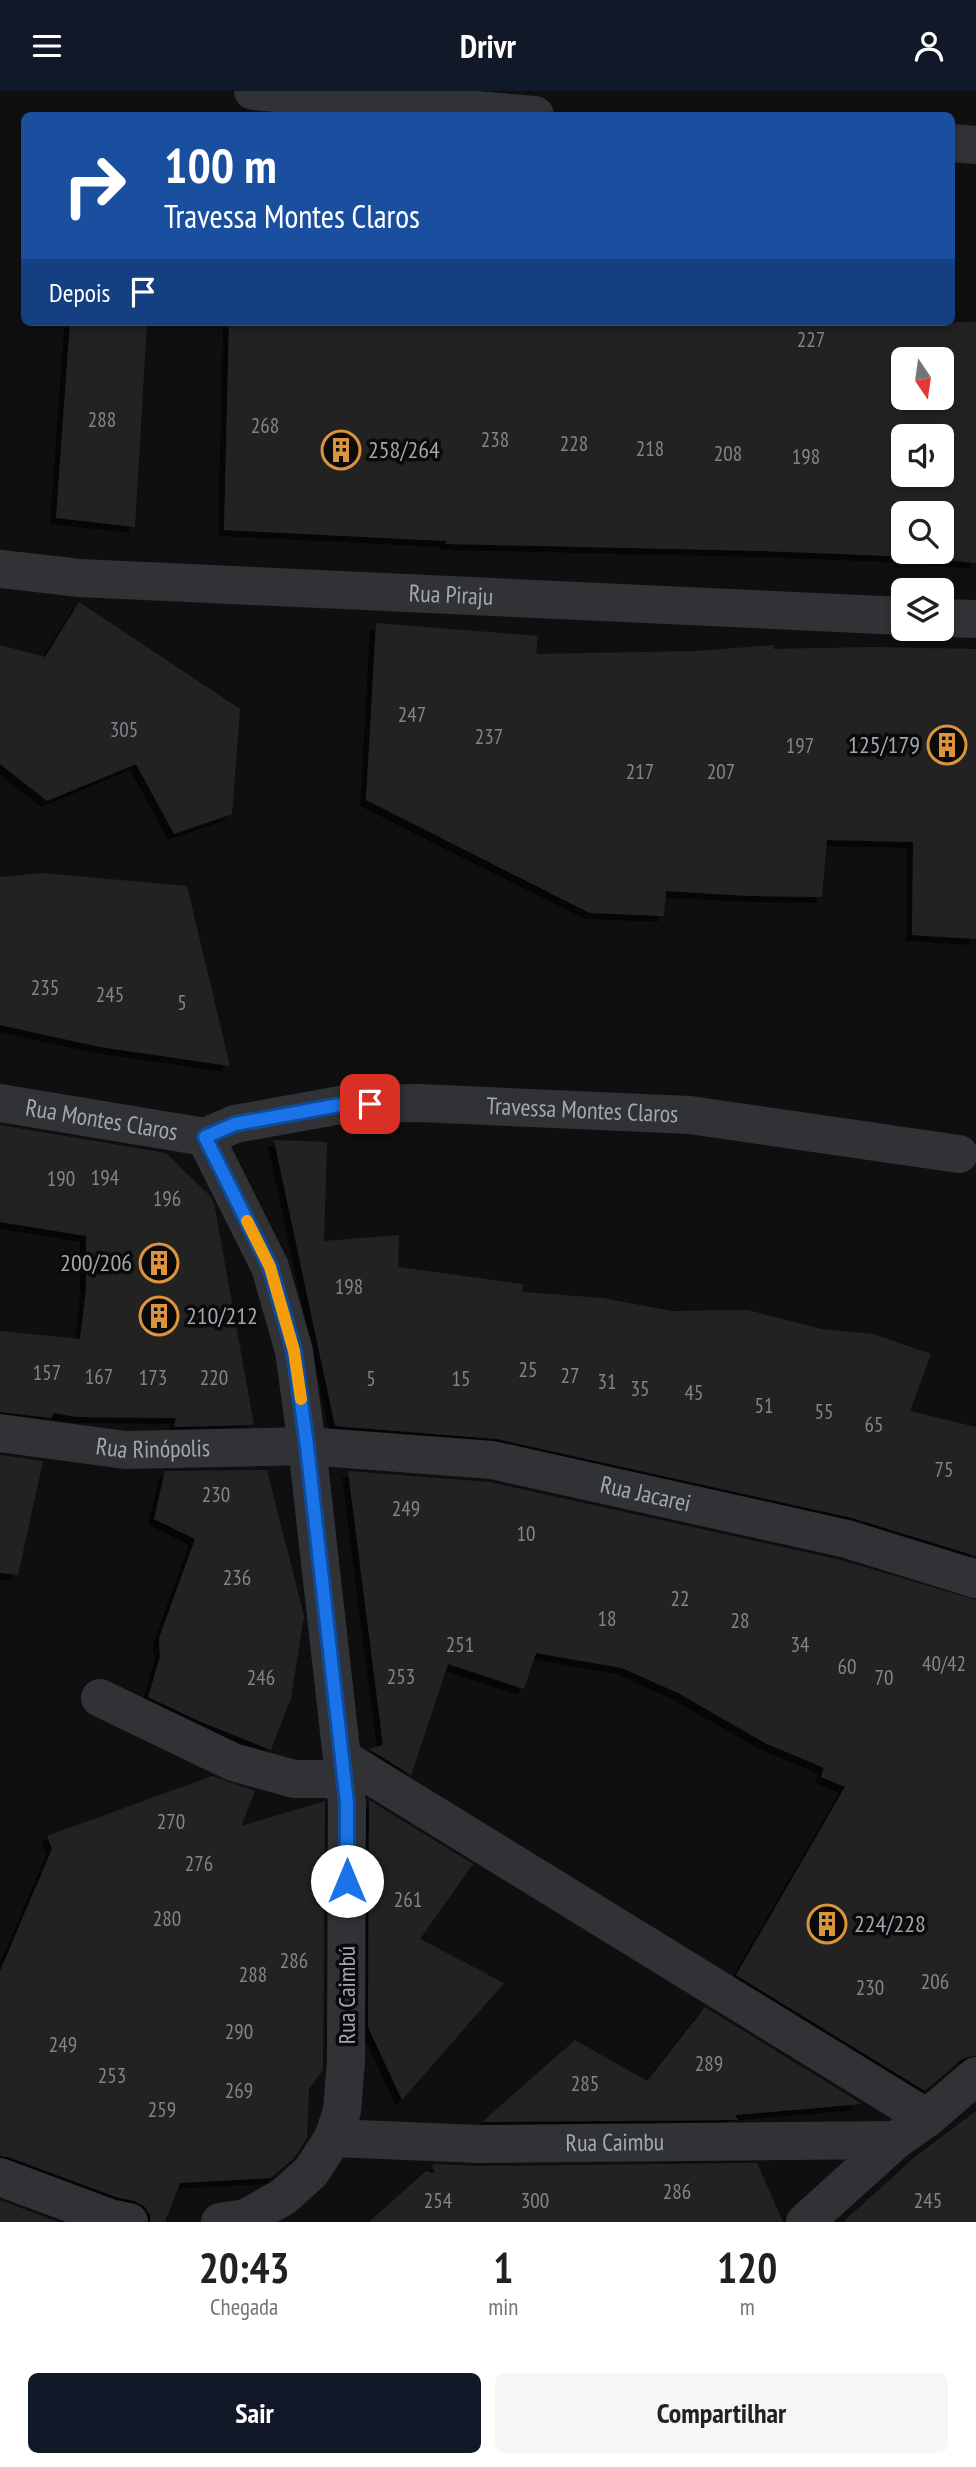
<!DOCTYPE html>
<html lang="pt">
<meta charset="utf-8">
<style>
:root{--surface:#fff;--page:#f6f6f6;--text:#202124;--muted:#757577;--accent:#111827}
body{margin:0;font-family:"PT Sans Narrow",sans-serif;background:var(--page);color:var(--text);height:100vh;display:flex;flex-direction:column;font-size:26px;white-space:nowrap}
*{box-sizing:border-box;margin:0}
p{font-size:23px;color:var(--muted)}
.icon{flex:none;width:38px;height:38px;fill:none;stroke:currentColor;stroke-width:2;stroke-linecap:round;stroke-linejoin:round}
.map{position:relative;height:2131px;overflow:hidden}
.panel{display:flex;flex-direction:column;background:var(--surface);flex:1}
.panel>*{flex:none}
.top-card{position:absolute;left:21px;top:21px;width:934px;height:214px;border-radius:10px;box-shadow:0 4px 10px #0003;background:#1a4fa0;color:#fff;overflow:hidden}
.needle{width:46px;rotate:167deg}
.controls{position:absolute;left:891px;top:256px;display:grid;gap:14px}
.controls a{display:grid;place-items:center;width:63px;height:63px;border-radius:10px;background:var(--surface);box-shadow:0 4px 10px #0003;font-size:35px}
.pin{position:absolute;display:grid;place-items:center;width:60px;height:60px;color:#fff;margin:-30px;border-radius:14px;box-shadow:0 4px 10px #0006}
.me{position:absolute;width:77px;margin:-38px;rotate:0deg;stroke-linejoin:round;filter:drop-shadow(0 0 5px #0008)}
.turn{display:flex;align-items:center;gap:24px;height:147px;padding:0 28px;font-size:32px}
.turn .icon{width:91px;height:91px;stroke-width:2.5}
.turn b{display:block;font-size:49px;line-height:60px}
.then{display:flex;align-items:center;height:66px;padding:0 28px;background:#0003;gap:14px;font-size:26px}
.eta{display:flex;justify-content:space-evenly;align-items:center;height:119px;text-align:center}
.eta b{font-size:42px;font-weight:600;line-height:49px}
.action{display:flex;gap:14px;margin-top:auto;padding:14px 28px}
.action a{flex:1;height:80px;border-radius:10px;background:var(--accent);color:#fff;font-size:28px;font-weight:600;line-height:80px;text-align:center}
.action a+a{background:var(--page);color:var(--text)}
header{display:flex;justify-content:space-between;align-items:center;height:91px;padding:0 28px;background:var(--accent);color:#fff;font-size:32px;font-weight:600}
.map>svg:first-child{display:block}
.building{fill:#222324;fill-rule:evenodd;filter:url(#shadow)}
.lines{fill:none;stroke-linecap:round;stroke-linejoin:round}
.minor{stroke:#313235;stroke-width:38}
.route-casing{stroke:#114b97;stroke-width:18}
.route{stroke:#1a73e8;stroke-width:12}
.slow{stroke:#f59e0b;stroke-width:12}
.labels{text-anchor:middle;stroke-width:7;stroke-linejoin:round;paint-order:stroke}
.number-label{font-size:21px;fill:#81868c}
.poi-label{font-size:24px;fill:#a2a8b0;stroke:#0a0a0b;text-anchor:start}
.street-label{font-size:24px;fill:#a2a8b0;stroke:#0a0a0b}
</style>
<header><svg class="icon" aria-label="menu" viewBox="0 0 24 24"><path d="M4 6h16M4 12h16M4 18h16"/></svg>Drivr<svg class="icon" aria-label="person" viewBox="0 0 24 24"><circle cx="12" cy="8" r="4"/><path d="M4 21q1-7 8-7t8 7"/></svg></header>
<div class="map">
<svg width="976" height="2131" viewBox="0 0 976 2131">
<defs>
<filter id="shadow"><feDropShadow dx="-6" dy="6" stdDeviation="0" flood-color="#0009"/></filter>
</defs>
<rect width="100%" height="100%" fill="#0f0f10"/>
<!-- building -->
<g class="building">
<polygon points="70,231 147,231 135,436 56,427"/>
<path d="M229,231H976V472L916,466L762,460L446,453V450L224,439ZM903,268H942V306H903ZM903,345H942V383H903ZM903,422H942V460H903Z"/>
<polygon points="79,511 240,618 232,723 174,743 136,673 47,710 0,673 0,554 45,566"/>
<polygon points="376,532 538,545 536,563 697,560 774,554 774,558 872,556 976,558 976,848 912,844 913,751 827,749 822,806 748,805 666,800 664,825 590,822 366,709"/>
<polygon points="42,782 187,795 230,975 100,956 0,934 0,786"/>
<polygon points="0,1034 166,1062 211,1106 214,1112 254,1334 174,1336 176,1327 77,1326 53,1322 52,1327 0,1321 0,1240 80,1248 86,1198 86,1145 0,1131"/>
<polygon points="274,1049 327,1051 324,1150 399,1144 398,1176 523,1193 522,1201 603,1207 671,1220 748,1219 821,1238 873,1243 931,1263 910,1320 976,1336 976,1465 852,1427 497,1348 335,1335"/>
<polygon points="0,1364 43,1370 18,1484 0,1482"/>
<polygon points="267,1379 304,1525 291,1607 271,1659 199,1630 148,1606 160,1566 159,1547 195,1448 154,1428 165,1380"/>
<polygon points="348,1380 489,1391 841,1469 976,1509 976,1964 962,1968 925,2000 736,1884 845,1696 821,1686 824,1677 765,1652 678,1602 622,1577 536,1562 524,1598 448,1573 411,1684 369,1658 383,1654"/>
<polygon points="212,1685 255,1700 241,1735 325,1710 323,1979 309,1998 307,2047 294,2067 271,2087 180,2092 165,2131 150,2131 150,2124 144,2115 134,2110 116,2106 8,2066 0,2065 0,1880 52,1758 47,1745"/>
<polygon points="369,1709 473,1773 420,1848 504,1892 402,2009 368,1936"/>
<polygon points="705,1916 862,2013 735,2024 738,2029 482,2031 575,1949 647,1990"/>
<polygon points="976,2020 976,2131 843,2131 915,2066"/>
<polygon points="757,2072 783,2131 369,2131 426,2080 435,2082 432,2076 434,2073 479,2075"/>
<polygon points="0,2109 58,2131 0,2131"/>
</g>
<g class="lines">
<!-- minor -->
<g class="minor">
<polyline points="253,0 535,24"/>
<polyline points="952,52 976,54"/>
<path id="s1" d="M0,478L80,487L903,525"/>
<polyline points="942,527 976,528"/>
<path id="s2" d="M0,1012L205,1046"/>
<polyline points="205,1046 270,1176 294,1260 307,1355 347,1712 346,1970 342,2020 333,2047 311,2081 283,2106 246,2127 220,2131"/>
<path id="s3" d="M205,1046L235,1033L346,1013L419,1012L690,1024L959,1063"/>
<path id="s4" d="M0,1342L125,1359L307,1355L492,1369L847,1448L976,1488"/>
<polyline points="100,1607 233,1671 294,1688 344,1688"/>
<polyline points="342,1667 927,2027"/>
<path id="s5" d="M333,2047L479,2053L896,2049"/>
<polyline points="0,2086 110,2127 129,2131"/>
<polyline points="805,2131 896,2049 927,2027 976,1985"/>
</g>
</g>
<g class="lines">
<defs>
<polyline id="route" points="347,1790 347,1712 307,1355 294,1260 270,1176 205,1046 235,1033 345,1013 370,1013"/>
</defs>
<!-- route casing -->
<use href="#route" class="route-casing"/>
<!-- route -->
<use href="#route" class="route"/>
<!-- slow -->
<polyline class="slow" points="247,1130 270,1176 294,1260 301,1308"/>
</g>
<!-- icons -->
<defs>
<symbol id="building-ring" viewBox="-11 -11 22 22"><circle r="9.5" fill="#0a0a0b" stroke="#dc943c" stroke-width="1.5"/><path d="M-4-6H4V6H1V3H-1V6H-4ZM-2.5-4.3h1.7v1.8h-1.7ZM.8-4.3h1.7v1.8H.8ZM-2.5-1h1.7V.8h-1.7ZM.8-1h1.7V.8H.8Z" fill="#dc943c"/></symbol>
</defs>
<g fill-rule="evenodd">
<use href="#building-ring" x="319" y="337" width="44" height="44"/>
<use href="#building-ring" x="925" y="632" width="44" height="44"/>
<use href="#building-ring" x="137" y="1150" width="44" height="44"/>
<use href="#building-ring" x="137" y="1203" width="44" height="44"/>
<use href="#building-ring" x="805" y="1811" width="44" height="44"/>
</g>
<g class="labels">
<!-- number labels -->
<g class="number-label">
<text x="811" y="256">227</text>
<text x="102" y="336">288</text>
<text x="265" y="342">268</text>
<text x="495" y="356">238</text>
<text x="574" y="360">228</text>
<text x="650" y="365">218</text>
<text x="728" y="370">208</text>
<text x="806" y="373">198</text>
<text x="412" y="631">247</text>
<text x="124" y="646">305</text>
<text x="489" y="653">237</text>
<text x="800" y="662">197</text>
<text x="640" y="688">217</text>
<text x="721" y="688">207</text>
<text x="45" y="904">235</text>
<text x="110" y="911">245</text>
<text x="182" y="919">5</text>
<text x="105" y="1094">194</text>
<text x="61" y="1095">190</text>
<text x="167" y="1115">196</text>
<text x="349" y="1203">198</text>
<text x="528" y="1286">25</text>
<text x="47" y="1289">157</text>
<text x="570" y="1292">27</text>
<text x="99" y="1293">167</text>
<text x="153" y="1294">173</text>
<text x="214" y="1294">220</text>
<text x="371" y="1295">5</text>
<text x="461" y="1295">15</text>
<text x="607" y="1298">31</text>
<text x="640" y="1305">35</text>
<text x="694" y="1309">45</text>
<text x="764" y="1322">51</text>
<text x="824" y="1328">55</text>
<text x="874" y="1341">65</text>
<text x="944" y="1386">75</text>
<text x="216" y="1411">230</text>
<text x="406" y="1425">249</text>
<text x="526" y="1450">10</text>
<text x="237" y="1494">236</text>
<text x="680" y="1515">22</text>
<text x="607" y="1535">18</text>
<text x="740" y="1537">28</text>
<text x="460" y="1561">251</text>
<text x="800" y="1561">34</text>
<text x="944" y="1580">40/42</text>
<text x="847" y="1583">60</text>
<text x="401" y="1593">253</text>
<text x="261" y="1594">246</text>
<text x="884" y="1594">70</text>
<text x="171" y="1738">270</text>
<text x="199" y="1780">276</text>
<text x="408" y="1816">261</text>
<text x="167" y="1835">280</text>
<text x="294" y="1877">286</text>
<text x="253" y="1891">288</text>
<text x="935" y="1898">206</text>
<text x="870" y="1904">230</text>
<text x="239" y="1948">290</text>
<text x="63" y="1961">249</text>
<text x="709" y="1980">289</text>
<text x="112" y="1992">253</text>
<text x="585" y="2000">285</text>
<text x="239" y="2007">269</text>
<text x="162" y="2026">259</text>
<text x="677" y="2108">286</text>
<text x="438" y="2117">254</text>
<text x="535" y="2117">300</text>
<text x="928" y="2117">245</text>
</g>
<!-- poi labels -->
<g class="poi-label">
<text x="368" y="367">258/264</text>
<text x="920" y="662" text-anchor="end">125/179</text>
<text x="132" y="1180" text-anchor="end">200/206</text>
<text x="186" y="1233">210/212</text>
<text x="854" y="1841">224/228</text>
</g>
<!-- street labels -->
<g class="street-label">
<text dy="8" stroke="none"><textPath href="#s1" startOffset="452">Rua Piraju</textPath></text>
<text dy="8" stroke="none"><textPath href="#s3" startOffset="382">Travessa Montes Claros</textPath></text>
<text dy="8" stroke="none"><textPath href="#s2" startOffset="103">Rua Montes Claros</textPath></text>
<text dy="8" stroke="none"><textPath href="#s4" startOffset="154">Rua Rinópolis</textPath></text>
<text dy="8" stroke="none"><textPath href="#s4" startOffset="651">Rua Jacarei</textPath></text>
<text transform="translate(347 1904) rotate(-90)" y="8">Rua Caimbú</text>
<text dy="8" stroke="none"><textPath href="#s5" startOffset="282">Rua Caimbu</textPath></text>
</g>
</g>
</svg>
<div class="controls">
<a><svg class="needle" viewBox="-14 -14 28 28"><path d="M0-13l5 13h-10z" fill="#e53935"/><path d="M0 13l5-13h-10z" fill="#757577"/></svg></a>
<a><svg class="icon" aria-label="sound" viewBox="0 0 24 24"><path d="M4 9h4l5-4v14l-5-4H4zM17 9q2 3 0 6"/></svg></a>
<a><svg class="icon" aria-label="search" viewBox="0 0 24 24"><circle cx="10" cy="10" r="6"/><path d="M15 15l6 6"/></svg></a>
<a><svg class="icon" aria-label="layers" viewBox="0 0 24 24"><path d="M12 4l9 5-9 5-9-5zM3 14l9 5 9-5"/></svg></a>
</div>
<div class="pin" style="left:370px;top:1013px;background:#d93025"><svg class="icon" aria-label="arrive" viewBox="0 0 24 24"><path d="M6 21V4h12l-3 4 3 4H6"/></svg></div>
<svg class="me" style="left:347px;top:1790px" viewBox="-20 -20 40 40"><circle r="19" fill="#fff"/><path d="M0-13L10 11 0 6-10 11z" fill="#1a73e8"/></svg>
<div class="top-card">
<div class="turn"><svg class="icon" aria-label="right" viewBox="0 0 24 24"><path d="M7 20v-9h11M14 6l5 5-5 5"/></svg><div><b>100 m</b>Travessa Montes Claros</div></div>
<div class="then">Depois<svg class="icon" aria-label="arrive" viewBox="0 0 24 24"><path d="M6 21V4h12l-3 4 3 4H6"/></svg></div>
</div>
</div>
<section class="panel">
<div class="eta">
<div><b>20:43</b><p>Chegada</p></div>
<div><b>1</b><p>min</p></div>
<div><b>120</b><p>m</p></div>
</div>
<div class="action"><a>Sair</a><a>Compartilhar</a></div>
</section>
